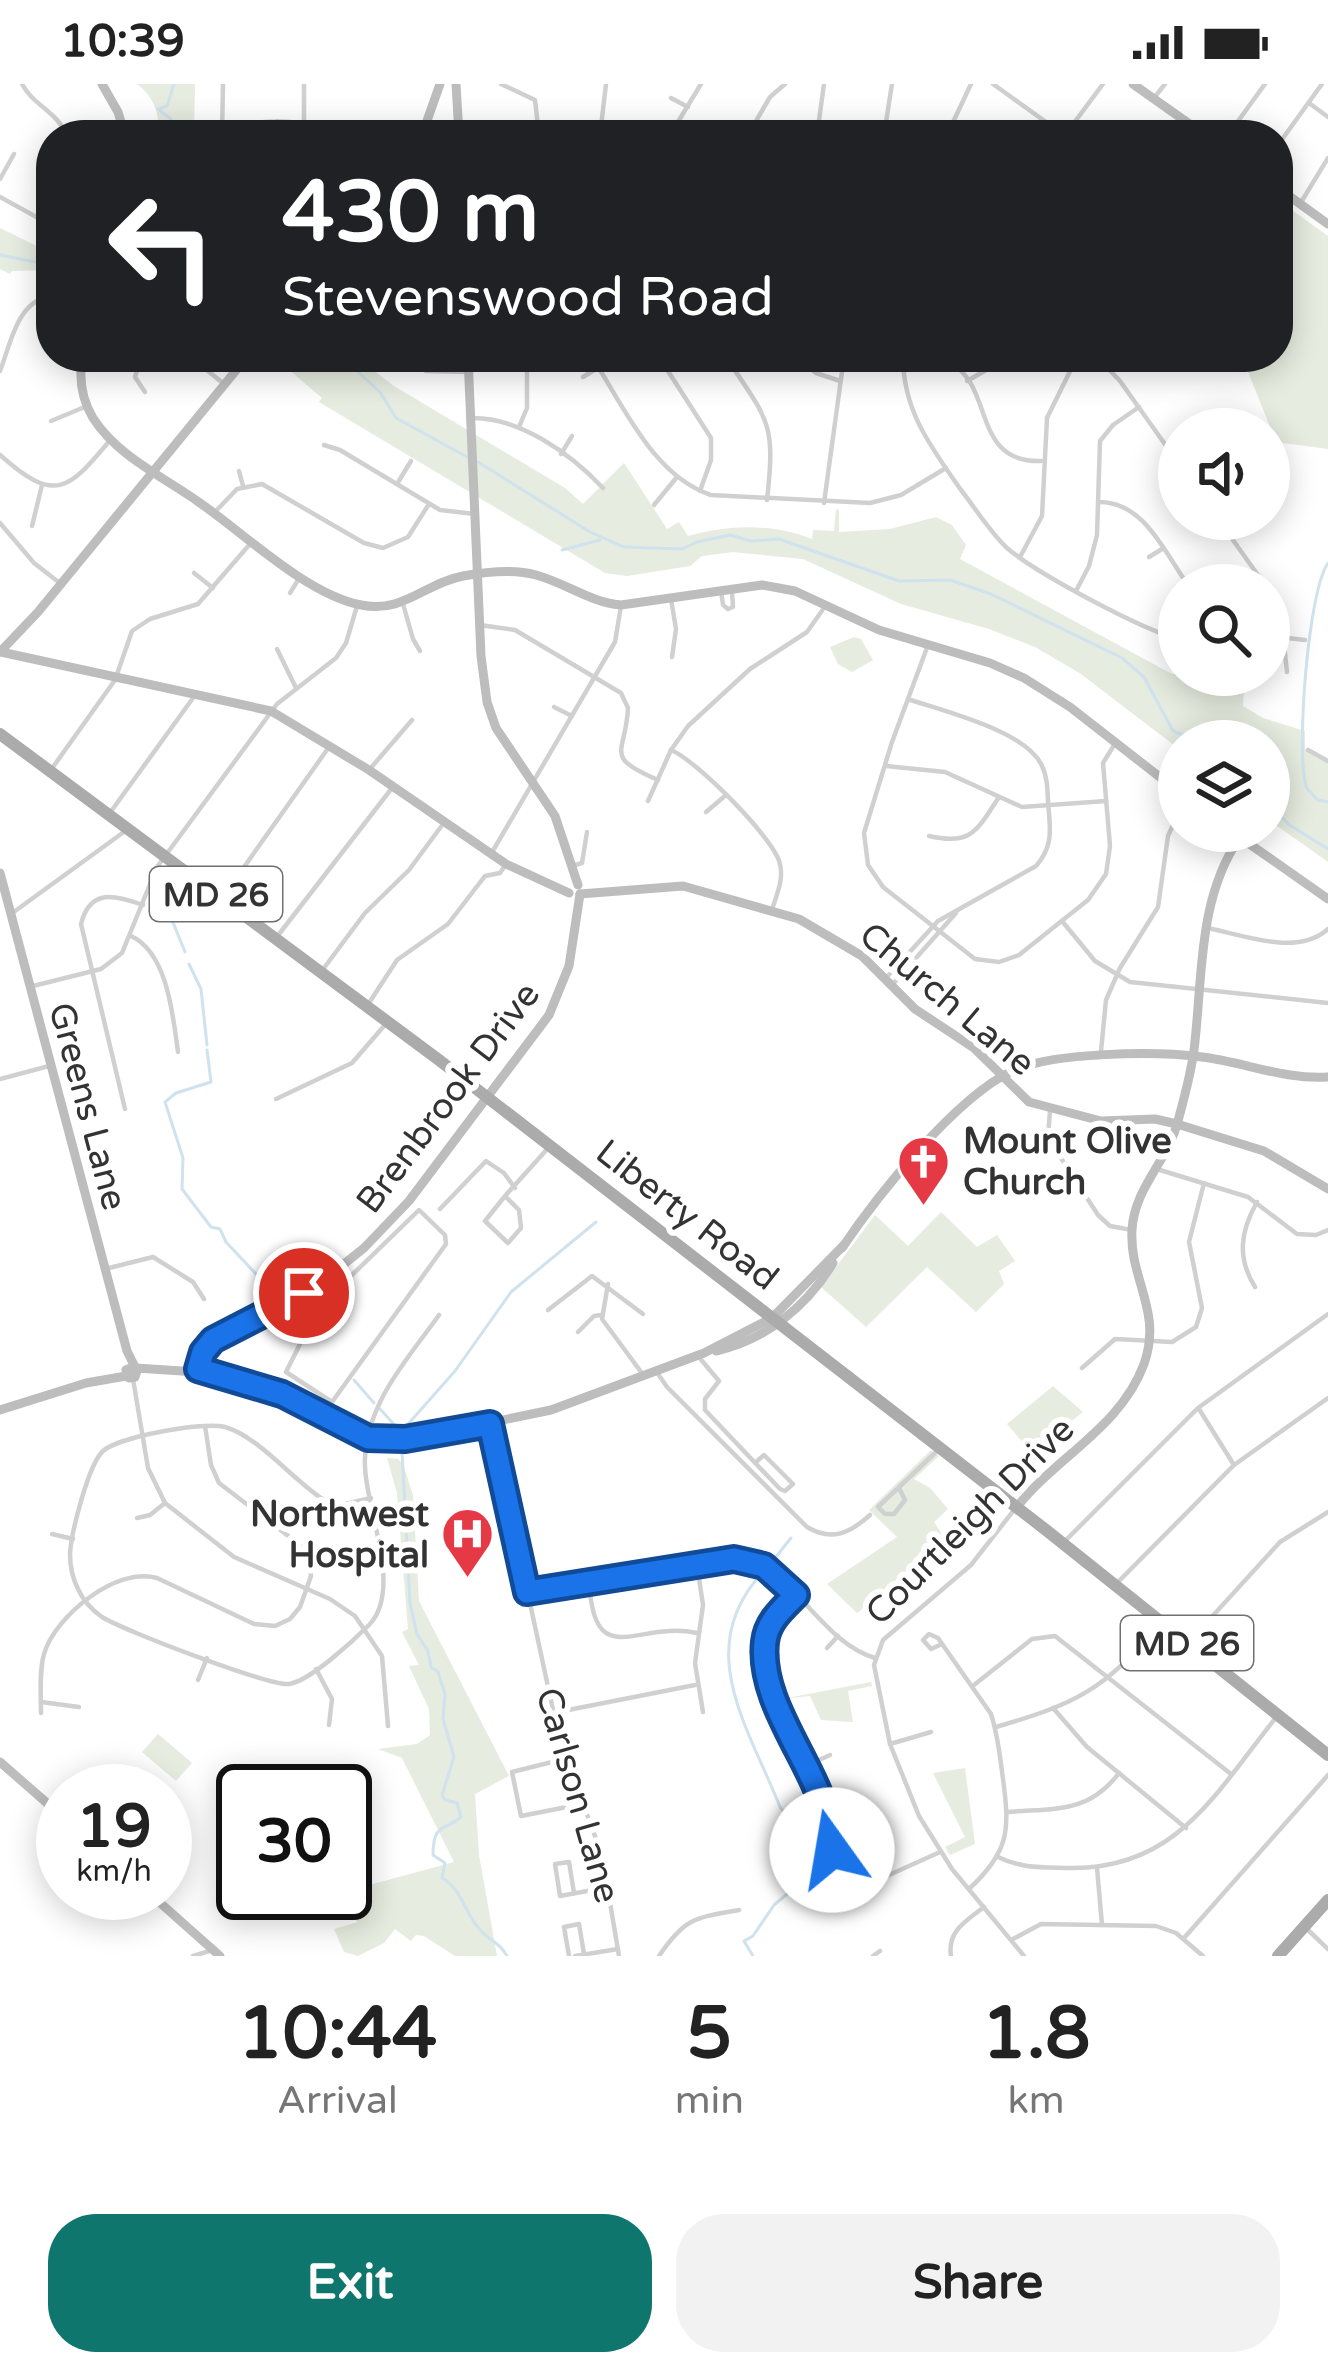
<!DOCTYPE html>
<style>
:root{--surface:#fff;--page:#f2f2f2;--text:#222;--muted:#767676;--accent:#0f766e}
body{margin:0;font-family:"Varela Round",sans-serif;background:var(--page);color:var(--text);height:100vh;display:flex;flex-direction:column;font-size:45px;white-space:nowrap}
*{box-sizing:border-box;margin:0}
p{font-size:39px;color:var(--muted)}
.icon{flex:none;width:66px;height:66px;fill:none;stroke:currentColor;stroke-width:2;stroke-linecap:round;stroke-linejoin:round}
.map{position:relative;height:1872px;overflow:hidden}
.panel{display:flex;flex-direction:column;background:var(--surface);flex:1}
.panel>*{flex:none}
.top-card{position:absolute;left:36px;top:36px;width:1257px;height:252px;border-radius:48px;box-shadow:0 6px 30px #0003;background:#202124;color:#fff;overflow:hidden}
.controls{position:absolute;left:1158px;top:324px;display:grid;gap:24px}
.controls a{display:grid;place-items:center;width:132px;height:132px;border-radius:50%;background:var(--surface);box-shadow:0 6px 30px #0003;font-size:60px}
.speed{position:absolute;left:36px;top:1680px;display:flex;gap:24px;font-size:60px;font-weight:700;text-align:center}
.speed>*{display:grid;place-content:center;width:156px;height:156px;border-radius:50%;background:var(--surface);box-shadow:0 6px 30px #0003;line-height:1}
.speed small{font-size:30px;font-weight:400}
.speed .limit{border:6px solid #111;border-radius:18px;background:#fff;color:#111}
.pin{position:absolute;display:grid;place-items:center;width:102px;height:102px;color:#fff;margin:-51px;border:6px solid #fff;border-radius:50%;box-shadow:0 3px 12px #0007}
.me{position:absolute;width:132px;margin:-66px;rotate:347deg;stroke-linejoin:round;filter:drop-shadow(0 0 9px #0008)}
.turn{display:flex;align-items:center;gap:42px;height:252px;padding:0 48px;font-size:54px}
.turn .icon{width:156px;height:156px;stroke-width:2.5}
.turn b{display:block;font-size:84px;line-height:102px}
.eta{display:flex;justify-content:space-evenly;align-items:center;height:204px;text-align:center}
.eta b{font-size:72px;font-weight:700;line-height:84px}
.primary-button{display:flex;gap:24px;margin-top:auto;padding:24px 48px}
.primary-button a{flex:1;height:138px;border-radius:48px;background:var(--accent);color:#fff;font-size:48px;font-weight:700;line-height:138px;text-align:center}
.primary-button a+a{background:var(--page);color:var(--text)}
.status{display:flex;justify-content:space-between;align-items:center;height:84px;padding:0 60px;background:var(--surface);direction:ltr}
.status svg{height:33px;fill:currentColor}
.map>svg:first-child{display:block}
.green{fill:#e6ecdf}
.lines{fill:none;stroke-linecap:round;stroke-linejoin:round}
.stream{stroke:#cfe2ee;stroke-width:3}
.street{stroke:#d0d0d0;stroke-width:4.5}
.secondary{stroke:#bdbdbd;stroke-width:9}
.primary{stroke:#ababab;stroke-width:12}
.route-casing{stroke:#114b97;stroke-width:30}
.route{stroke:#1a73e8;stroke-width:21}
.labels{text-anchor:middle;stroke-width:12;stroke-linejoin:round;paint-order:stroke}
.shield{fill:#fff;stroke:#707070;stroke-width:3}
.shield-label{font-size:33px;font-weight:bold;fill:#333}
.street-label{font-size:36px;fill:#333;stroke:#fff}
.poi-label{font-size:36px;font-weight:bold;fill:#333;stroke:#fff;text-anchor:start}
</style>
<div class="status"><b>10:39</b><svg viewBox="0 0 49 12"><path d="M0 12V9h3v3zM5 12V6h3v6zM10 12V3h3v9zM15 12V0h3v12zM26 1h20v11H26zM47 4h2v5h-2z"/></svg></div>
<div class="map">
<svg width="1328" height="1872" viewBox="0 0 1328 1872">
<rect width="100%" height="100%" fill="#fff"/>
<!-- green -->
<g class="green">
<path d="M137,0H195L194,51H158C160,29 154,13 137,0Z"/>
<polygon points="1278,116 1328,152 1328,365 1276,358 1247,285 1230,273 1278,273"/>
<polygon points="0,144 51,169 51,186 12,187 10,190 0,185"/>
<path d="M274,273H356L394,302L565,404L583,420L624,379L667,445L679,438L688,452C731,441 770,439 812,455L813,446L834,447L836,425L839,426V448L890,445L936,433L952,441L966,461L960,475L1172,590L1245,591L1243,622L1263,634L1305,647V665L1328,677V778L1269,736V657H1179V665L1081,590L1035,563L989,545L901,520L803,475L733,468L702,472L690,482L627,492L605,489L319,318L322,314Z"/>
<polygon points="854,553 861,555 873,576 852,588 838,580 830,563"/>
<polygon points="941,1128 977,1163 997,1151 1015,1177 999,1187 1004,1200 976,1228 927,1183 866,1243 821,1203 875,1131 908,1162"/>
<polygon points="1053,1302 1083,1328 1031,1368 1007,1340"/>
<polygon points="931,1366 939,1372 914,1395 930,1404 948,1425 934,1438 948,1459 857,1529 827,1500 897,1453 869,1426"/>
<polygon points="387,1374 398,1375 403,1380 413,1411 419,1517 509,1692 475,1710 479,1771 497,1872 455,1872 424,1852 416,1851 411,1857 395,1845 384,1859 358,1872 344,1868 334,1845 358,1838 329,1812 454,1778 402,1674 378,1665 417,1660 430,1651 429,1625 409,1582 419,1581 402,1548 408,1545 397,1409"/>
<polygon points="871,1598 872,1602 848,1607 853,1638 821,1636 810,1612 782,1615"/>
<polygon points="158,1650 192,1679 176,1697 142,1668"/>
<polygon points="965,1684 975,1760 950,1771 945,1763 965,1753 933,1689"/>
</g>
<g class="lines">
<!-- stream -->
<g class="stream">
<polyline points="166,51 171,35 158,25 167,22 174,0"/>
<polyline points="0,171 51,181"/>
<polyline points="342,273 380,308 396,334 469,374"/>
<polyline points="478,378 590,448 624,463 682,465 697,458 730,451 751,457 779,455 899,497 950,496 991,510 1122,574 1144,593 1173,647 1188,653 1198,646 1206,657"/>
<polyline points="562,466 600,456"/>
<path d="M1328,479C1308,507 1296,667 1306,702C1308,707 1314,712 1318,716L1328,718"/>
<polyline points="1269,718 1288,740 1328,765"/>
<polyline points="170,831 185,868"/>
<polyline points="189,880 201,905 207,961"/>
<polyline points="207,966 211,998 176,1009 165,1018 183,1074 182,1105 211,1143 220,1145 226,1158 271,1206 274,1223 292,1255"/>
<polyline points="354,1296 374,1319"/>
<path d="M379,1324L401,1348L410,1519L417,1550L428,1567L431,1583L438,1588L445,1610L443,1635L454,1673L442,1711L445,1716L457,1719L461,1733C445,1747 433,1738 433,1771L445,1779L442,1794C463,1805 466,1835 485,1851C495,1859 500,1860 507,1872"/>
<polyline points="402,1347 455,1287 511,1208 596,1138"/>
<polyline points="771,1479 791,1454"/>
<path d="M753,1872L744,1857L753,1852L774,1821L799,1800L801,1792L789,1735L780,1723C749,1644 692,1565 762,1489"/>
</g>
<!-- street -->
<g class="street">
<path d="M22,0C33,21 57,28 67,51"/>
<polyline points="501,0 535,16 539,51"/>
<polyline points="993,0 1064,51"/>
<polyline points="671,14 688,23"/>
<polyline points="1154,14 1165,0"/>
<polyline points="1309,19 1328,33"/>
<polyline points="277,37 279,51"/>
<polyline points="304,39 304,0"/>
<path d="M221,42C261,38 302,31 340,51"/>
<polyline points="222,51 223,0"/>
<polyline points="600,51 606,0"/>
<polyline points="670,51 701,0"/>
<polyline points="748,51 770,13 785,0"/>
<polyline points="817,51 824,0"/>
<polyline points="884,51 892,0"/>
<polyline points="947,51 971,0"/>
<polyline points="1065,51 1103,0"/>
<polyline points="1228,51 1265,0"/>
<polyline points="1278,61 1322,0"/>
<polyline points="0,95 14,70"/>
<polyline points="0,113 51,141"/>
<polyline points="1300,120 1328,74"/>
<polyline points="141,273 135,293 145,308"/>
<polyline points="191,273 224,300"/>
<polyline points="404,273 426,287 469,288"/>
<path d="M592,273C623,321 653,392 711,411L870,419L901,411L946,384"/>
<polyline points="659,273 711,354 711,376 700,407"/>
<path d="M726,273C768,337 776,337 767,416"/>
<polyline points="796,273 816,289 840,297"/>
<path d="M903,273C903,327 931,363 961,406C976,425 989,447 1007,464C1036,489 1142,546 1179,555"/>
<polyline points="1097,273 1120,297 1179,380"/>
<path d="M903,274C918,274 936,272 950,279C995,302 971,379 1041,377"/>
<path d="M0,287C11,259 17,217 51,212"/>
<polyline points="583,293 599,283"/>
<polyline points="967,297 988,285"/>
<path d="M471,334C519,333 570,369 603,404"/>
<polyline points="51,337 87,322"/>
<polyline points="519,343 527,324 527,273"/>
<polyline points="324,361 340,366 440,426 475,430"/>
<polyline points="561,370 572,352"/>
<path d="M0,371C55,420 68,407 111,355"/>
<polyline points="239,387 243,402"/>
<polyline points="397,400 411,377"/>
<path d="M1098,418C1144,417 1164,468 1188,501"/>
<polyline points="824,419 844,273"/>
<polyline points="654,421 677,393"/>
<polyline points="214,429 237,405 262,400 364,459 383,464 408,453 429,420"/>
<polyline points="1218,435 1265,501"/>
<polyline points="0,439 34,479 61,500"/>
<polyline points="32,442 42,401"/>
<polyline points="1232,453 1256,436"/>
<polyline points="1020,473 1042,432 1047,334 1077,273"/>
<polyline points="1149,473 1162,465"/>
<polyline points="194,489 213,504"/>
<polyline points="1077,505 1089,482 1097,451 1100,357 1113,341 1139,323"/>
<polyline points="721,507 723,521 728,525 733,523 732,508"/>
<polyline points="290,509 298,496"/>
<polyline points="1269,510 1279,552"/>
<polyline points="671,515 676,545 672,573"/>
<polyline points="403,520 413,555 420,567"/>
<path d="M480,541L515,546L621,609L628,624C626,670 602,672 658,696"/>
<polyline points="1269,552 1305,556"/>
<polyline points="1283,552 1287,588"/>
<polyline points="928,561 892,658 864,749 868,781 883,803 975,875 999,878 1019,871 1088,816 1106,790 1110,762 1103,679 1116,658"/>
<polyline points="277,565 296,604"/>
<polyline points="554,623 572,632"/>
<path d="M671,666C696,676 775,755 780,780C784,796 776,812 772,826"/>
<polyline points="1308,666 1328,677"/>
<polyline points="886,682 945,688 1022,723 1106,717"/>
<polyline points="53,683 115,596 132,547 150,535 198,520 250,460"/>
<polyline points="369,686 412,636"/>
<polyline points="648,717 671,666 688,642 750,585 807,548 826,521"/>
<polyline points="112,726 193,614"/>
<polyline points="706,728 726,711"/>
<path d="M929,752C972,762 977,746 999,713"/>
<polyline points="491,770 615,558 621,522"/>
<polyline points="572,782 582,779 587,748"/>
<polyline points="222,814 329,663"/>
<polyline points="11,830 128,745"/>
<polyline points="1062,837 1095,877 1130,898 1328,919"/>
<path d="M1207,844C1244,851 1297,873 1328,845"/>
<path d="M131,852C168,869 173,933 178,968"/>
<polyline points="276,854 392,704"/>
<polyline points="321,888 365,829 409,786 443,740"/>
<path d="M885,895L938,837L1036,782C1051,765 1051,750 1049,729C1047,714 1049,696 1042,682C1027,647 943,627 908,615"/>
<polyline points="892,901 956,829"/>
<polyline points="29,903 101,885 122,869 157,783 277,620 336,574 346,559 357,522"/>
<polyline points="367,922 397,876 448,840 485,792 500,789 506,780"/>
<polyline points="1101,967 1106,916 1120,884 1158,823 1168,752 1179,728"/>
<polyline points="0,995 49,982"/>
<polyline points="276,1015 352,979 384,942"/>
<path d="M125,1025L81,840C90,804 115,811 143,821"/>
<polyline points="1050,1026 1048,1054 1098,1131 1110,1142 1132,1146"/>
<polyline points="1160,1086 1248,1113 1297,1150 1316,1151 1328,1146"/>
<polyline points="505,1112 485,1137 508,1159 521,1144 519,1126 505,1112 550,1062"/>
<polyline points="440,1125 486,1077 504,1089 515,1104"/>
<polygon points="419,1126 445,1151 446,1160 332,1318 286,1288 318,1224"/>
<polyline points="105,1185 153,1173 193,1198 204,1215"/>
<polyline points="608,1200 602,1235 644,1292"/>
<path d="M1255,1203C1237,1174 1240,1148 1257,1118"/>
<polyline points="548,1226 592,1192 643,1230"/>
<polyline points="578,1248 594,1232 601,1231"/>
<polyline points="698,1272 719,1297 705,1315 705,1326 780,1405 785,1407 793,1400 764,1371 755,1379"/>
<polyline points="1082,1284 1115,1255 1172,1258 1196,1243 1202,1224 1189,1158 1204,1099"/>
<path d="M656,1287L667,1303L807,1443C832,1458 850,1449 870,1431"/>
<polyline points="133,1295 148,1384 165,1419 234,1473 330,1515 355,1532 382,1572 388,1642"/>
<polyline points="1199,1325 1234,1381"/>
<polyline points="491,1339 560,1658 602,1771 619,1872"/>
<polyline points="899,1404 905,1416 894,1430 885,1430 878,1423 936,1368"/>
<path d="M371,1414L345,1420L327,1418C295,1399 260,1353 225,1343C204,1337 118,1353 103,1367C88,1381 71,1450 70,1470C70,1482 73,1495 78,1505C83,1516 92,1526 102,1533C122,1546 269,1602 289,1600C310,1597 353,1557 369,1541C405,1504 362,1418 365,1374C368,1317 407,1276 439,1231"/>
<polyline points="1014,1426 971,1481 883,1556 874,1581 890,1660 919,1732 952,1785 1024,1872"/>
<polyline points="137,1434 150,1431 165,1419"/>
<polyline points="52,1450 73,1455"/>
<polyline points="1063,1459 1198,1324 1328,1230"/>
<polyline points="697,1481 703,1521 695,1579 703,1628"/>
<path d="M589,1497C594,1590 637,1536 697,1549"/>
<polyline points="1115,1501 1234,1381 1328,1314"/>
<path d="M529,1508L726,1476C792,1473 816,1557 875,1574"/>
<path d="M795,1511C782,1525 768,1537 765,1557C758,1611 804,1665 821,1713C834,1752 830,1771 855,1808"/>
<polyline points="1188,1559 1280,1458 1328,1428"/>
<path d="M942,1560L931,1565L923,1556L929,1550L938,1554L991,1630C998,1651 1000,1673 1003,1695C1010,1747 1009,1768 969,1805"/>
<polyline points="827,1564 838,1552"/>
<polyline points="316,1585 332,1615 329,1641"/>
<polyline points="198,1596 207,1574"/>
<polyline points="974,1601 1032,1555 1055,1552 1231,1690"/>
<polyline points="41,1618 79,1623"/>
<polyline points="1053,1624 1087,1663 1186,1744"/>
<path d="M41,1629C41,1610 39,1588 44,1570C55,1532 117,1482 157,1494L254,1540L275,1542L290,1535L300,1523L311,1492L308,1467L219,1399L211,1381L205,1342"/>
<polyline points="553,1629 695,1601"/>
<path d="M996,1643C1075,1620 1105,1606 1157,1542"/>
<polyline points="890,1660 931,1648"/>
<polyline points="564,1675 512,1688 521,1732 572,1722 582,1716"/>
<polyline points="808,1681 830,1671"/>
<path d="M1007,1728C1055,1724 1088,1730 1119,1689"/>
<polyline points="827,1742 856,1737"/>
<path d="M998,1773C1022,1785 1044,1783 1071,1784C1179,1785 1217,1706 1278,1631"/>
<polyline points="1097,1784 1102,1841"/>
<polyline points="574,1809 569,1778 555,1780 560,1812 609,1803"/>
<polyline points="839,1820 878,1796 940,1768"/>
<polyline points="1308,1846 1328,1865"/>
<polyline points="1184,1854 1328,1691"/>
<polyline points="1013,1855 1041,1840 1156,1842 1176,1849 1203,1872"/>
<polyline points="193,1872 213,1866"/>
<polyline points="569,1872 564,1843 579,1840 584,1870"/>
<polyline points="575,1872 618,1865"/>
<path d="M659,1872C685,1834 694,1834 739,1826"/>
<polyline points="873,1872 880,1867"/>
<path d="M951,1872C947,1847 966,1837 984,1823"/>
</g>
<!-- secondary -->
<g class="secondary">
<polyline points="102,0 118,28 125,51"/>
<polyline points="456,0 459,51"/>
<polyline points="1133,0 1205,51"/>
<polyline points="422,51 440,0"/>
<polyline points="1278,104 1328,140"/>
<path d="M82,273C79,294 82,316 93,334C118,373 164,393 200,419C245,450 306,510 361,521C403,530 425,499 463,492C485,488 515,485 536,491C566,499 589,518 621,521L762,501L795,507L879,546L990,579L1024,594L1070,623L1179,708"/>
<polyline points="468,273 481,572 487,618 496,644 555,732 578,801"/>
<polyline points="0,568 38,528 247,273"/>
<polyline points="1,568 271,627 369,686 506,780 569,809"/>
<polyline points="1231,747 1328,815"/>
<polyline points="0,789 127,1267 137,1287 135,1293 129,1294 126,1286 133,1283"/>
<polyline points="580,810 683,802 799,835 862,872 915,925 974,964 1029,1018 1101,1037 1155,1035 1177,1040 1264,1067 1328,1105"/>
<path d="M842,1164C877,1112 955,1014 1012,987C1053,968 1155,967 1202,973C1244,978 1285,996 1328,993"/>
<path d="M716,1267C766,1256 807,1222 833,1179"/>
<polyline points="136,1284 212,1289 294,1316 354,1349 384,1356 416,1354 551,1326 704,1269 772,1234 844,1161"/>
<polyline points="198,1285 203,1268 213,1256 324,1196 364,1164 409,1117 549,931 569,882 580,810"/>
<polyline points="0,1326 86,1299 126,1292"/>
<path d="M1017,1423C1056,1373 1121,1343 1144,1280C1163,1227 1129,1195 1132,1146C1134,1104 1168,1077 1178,1037C1184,1014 1191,990 1194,966C1203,894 1197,815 1240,753"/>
<polyline points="0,1678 63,1733"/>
<polyline points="149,1809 220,1872"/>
</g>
<!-- primary -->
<g class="primary">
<polyline points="0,650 439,976 1046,1446 1328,1671"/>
<polyline points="1278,1872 1328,1816"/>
</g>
</g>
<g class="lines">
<defs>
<path id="route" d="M304,1209L213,1256L203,1268L198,1285L282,1310L368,1354L405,1355L490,1340L527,1508L734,1475L764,1482L796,1511C782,1525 767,1538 765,1558C759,1610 801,1664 819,1710C826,1728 828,1747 832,1766"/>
</defs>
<!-- route casing -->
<use href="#route" class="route-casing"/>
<!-- route -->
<use href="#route" class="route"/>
</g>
<!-- icons -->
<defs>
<symbol id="church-pin" viewBox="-11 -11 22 30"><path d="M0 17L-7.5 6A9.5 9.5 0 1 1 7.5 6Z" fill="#e63946" stroke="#fff"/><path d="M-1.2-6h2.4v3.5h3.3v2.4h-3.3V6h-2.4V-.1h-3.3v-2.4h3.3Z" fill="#fff"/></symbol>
<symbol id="hospital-pin" viewBox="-11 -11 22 30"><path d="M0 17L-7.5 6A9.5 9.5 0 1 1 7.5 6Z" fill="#e63946" stroke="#fff"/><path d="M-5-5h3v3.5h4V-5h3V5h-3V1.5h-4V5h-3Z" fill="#fff"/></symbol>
</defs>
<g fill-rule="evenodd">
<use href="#church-pin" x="894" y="1048" width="59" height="81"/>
<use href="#hospital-pin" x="438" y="1420" width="59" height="81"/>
</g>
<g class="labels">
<!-- shield labels -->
<g class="shield">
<rect x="150" y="783" width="132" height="54" rx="9"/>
<rect x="1121" y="1532" width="132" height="54" rx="9"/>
</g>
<g class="shield-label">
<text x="216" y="822">MD 26</text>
<text x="1187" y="1571">MD 26</text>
</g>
<!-- street labels -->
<g class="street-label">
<text transform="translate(948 914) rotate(40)" y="13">Church Lane</text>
<text transform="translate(447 1013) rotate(-53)" y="13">Brenbrook Drive</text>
<text transform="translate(89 1022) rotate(75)" y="13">Greens Lane</text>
<text transform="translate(688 1130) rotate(38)" y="13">Liberty Road</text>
<text transform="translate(969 1436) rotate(-45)" y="13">Courtleigh Drive</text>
<text transform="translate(579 1711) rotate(74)" y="13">Carlson Lane</text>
</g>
<!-- poi labels -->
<g class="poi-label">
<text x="963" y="1069">Mount Olive<tspan x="963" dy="41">Church</tspan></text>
<text x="429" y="1442" text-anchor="end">Northwest<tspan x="429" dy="41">Hospital</tspan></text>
</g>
</g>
</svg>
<div class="controls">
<a><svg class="icon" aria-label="sound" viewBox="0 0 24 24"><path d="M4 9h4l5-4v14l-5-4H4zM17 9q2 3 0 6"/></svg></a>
<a><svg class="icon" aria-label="search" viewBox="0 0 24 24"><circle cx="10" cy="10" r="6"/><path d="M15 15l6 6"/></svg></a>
<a><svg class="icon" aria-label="layers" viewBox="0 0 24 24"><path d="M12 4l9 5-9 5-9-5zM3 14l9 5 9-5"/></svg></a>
</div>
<div class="speed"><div>19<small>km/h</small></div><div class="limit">30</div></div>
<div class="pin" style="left:304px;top:1209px;background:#d93025"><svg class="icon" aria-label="arrive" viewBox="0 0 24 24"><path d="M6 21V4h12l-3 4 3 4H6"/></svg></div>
<svg class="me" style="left:832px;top:1766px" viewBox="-20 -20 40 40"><circle r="19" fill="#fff"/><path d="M0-13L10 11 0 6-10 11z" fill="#1a73e8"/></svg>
<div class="top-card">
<div class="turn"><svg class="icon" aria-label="left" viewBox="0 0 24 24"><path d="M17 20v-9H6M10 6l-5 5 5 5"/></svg><div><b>430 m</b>Stevenswood Road</div></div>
</div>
</div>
<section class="panel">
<div class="eta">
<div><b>10:44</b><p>Arrival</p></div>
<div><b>5</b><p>min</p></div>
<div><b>1.8</b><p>km</p></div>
</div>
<div class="primary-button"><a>Exit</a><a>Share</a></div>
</section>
